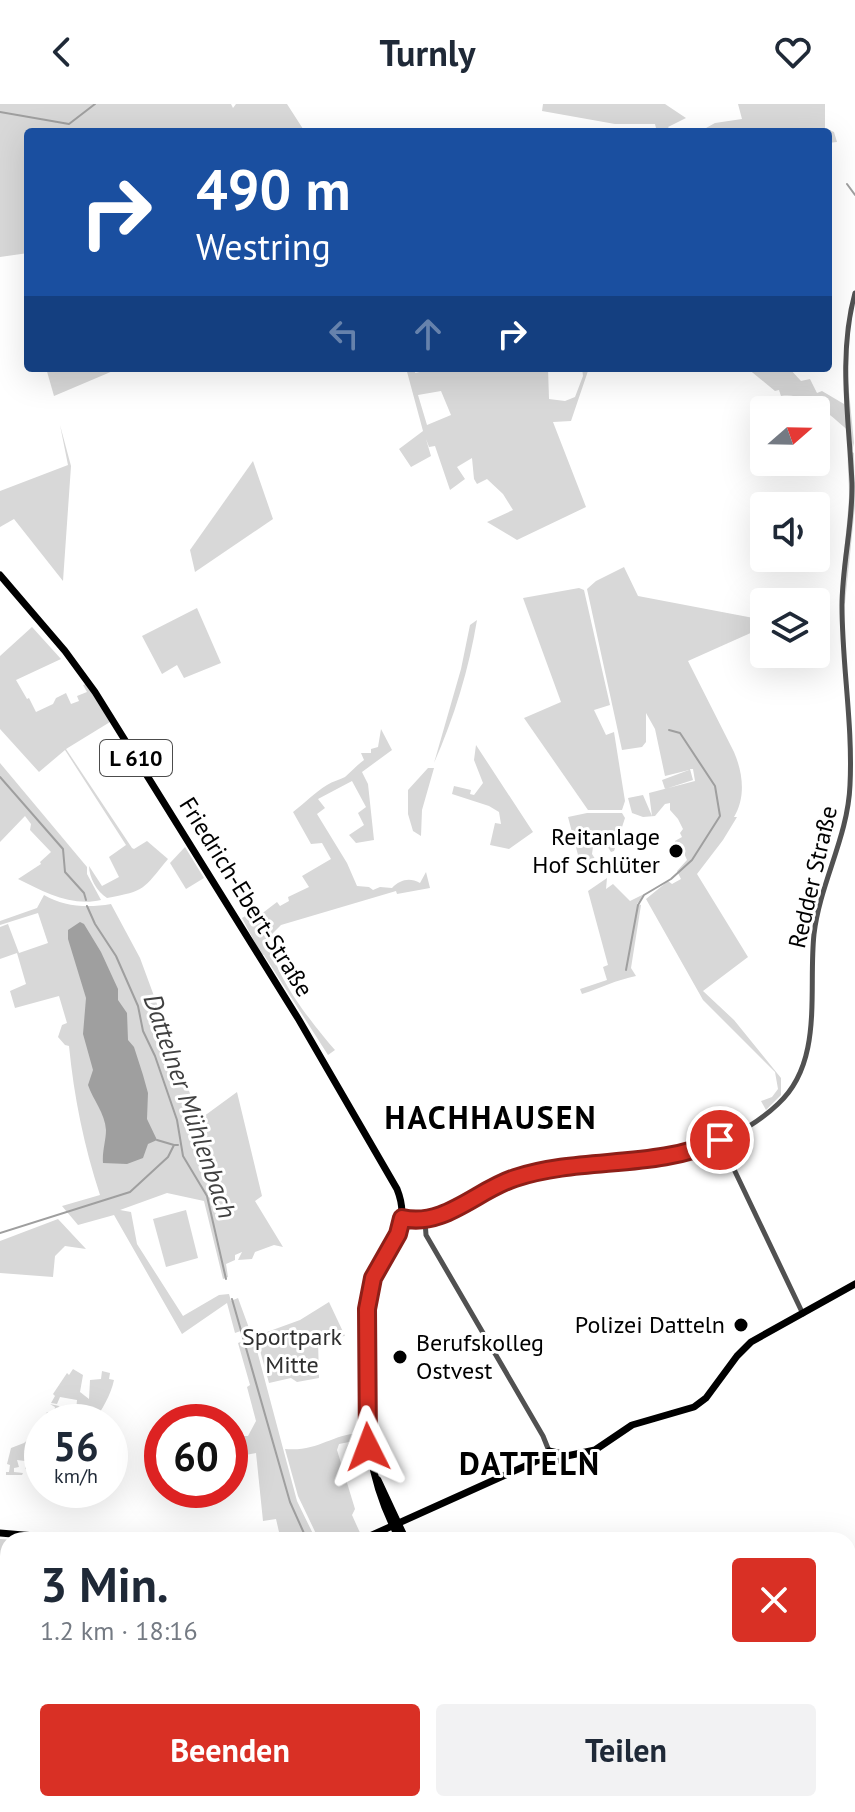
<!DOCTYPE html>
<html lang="de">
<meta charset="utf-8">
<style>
:root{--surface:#fff;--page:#f2f2f3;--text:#1f2937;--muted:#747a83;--accent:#d93025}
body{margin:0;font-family:"PT Sans",sans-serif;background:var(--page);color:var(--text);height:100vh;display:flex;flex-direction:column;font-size:30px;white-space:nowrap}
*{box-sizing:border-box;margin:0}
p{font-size:26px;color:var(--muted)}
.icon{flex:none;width:44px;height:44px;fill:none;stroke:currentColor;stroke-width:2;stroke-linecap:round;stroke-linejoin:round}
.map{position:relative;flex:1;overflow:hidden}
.details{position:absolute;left:0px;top:1428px;width:856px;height:280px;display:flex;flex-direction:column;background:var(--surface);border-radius:24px 24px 0 0;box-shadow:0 8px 32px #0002}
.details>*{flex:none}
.hud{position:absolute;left:24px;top:24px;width:808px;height:244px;border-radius:8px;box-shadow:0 8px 32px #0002;background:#1a4fa0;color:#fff;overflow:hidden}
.needle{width:52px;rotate:70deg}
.fabs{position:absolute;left:750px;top:292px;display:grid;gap:16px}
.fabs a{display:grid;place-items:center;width:80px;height:80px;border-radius:8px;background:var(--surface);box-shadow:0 8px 32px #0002;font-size:40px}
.speed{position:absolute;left:24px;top:1300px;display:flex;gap:16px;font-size:40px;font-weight:700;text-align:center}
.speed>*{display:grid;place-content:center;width:104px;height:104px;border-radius:50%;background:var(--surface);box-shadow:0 8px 32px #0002;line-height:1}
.speed small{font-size:20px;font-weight:400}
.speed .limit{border:12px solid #d22;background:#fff;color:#111}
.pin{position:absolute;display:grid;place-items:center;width:68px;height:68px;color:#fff;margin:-34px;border:4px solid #fff;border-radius:50%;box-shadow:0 2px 8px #0007}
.me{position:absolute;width:88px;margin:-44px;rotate:357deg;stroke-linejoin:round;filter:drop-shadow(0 0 6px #0008)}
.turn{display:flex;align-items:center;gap:28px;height:168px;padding:0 40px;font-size:36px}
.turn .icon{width:104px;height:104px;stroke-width:2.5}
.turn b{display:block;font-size:56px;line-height:68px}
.lanes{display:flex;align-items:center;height:76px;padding:0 40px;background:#0003;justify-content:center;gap:40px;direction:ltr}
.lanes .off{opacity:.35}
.round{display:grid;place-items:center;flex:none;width:84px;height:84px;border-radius:8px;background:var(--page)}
.summary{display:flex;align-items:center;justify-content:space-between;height:136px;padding:0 40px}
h1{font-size:48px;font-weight:700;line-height:60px}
.action{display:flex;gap:16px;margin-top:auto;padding:16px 40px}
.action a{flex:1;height:92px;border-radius:8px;background:var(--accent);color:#fff;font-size:32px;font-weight:700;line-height:92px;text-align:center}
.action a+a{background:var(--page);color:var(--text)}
header{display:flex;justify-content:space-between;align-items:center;height:104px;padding:0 40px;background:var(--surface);font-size:36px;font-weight:700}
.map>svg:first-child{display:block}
.green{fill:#d8d8d8;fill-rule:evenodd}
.water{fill:#9f9f9f}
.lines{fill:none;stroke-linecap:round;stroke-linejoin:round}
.stream{stroke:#9f9f9f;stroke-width:2}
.minor{stroke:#515151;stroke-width:5}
.major{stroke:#000;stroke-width:7}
.route-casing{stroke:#8d1f18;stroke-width:20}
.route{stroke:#d93025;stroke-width:14}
.poi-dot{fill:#000;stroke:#fff;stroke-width:3}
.labels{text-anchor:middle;stroke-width:6;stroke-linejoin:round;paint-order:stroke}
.shield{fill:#fff;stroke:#4c4c4c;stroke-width:2}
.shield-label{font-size:22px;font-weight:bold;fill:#000}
.poi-label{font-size:24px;fill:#000;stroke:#fff;text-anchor:end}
.street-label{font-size:24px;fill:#000;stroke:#fff}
.park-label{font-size:24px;fill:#2f2f2f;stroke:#fff}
.water-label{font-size:26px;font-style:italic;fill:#404040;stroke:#fff}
.district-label{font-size:32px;font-weight:bold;letter-spacing:2px;fill:#000;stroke:#fff}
</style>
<header><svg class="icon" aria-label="back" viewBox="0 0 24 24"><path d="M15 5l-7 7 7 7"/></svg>Turnly<svg class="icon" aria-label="heart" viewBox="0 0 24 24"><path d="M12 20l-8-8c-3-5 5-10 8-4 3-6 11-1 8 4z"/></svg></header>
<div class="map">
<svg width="855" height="1708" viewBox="0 0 855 1708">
<rect width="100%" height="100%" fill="#fff"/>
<!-- green -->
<g class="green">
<polygon points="0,0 231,0 233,4 236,0 287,0 305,28 28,28 28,149 0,153"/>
<polygon points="543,0 665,0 686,14 668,23 672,28 657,28 655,20 615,20 542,7"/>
<polygon points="738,0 825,0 825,24 834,28 837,38 828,39 828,28 713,28 706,24 715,19 742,15"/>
<polygon points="46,264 120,264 54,292"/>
<path d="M406,264H426L416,266L415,269L439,264H540L543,267L542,264H548L549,295L565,297L575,293L583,272L582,264H589L571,317L553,318L586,403L517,436L487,418L513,406L503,390L487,375L477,380L474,375L472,354L457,363L465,375L450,386L435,342L429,343L426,335L431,352L411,363L399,345L423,327ZM441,287L451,311L427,321L418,291Z"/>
<path d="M747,264H789L801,277L810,275L817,289L822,287L844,300L848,277L854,339L852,348L854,349L855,402L845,499L840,503C841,465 847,429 849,391C849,369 845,350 851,329C831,312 808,288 781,292L779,286L775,287Z"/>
<polygon points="60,321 71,362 63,477 14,415 0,423 0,387 68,361"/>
<polygon points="253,357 273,415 195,468 190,446"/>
<path d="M624,463L638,492L764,516V523L688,557L734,648C743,669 746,693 734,713H737L723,736L697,770L748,853L703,887L734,916L781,974V991L766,1006L761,997L772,993L778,985L775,968L703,896L646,795L668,777L672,780L681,775L677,767L687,756L679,738L675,739V737L682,733L680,729L683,725L678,715L670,706V699L665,700L655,712L643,713L632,709L628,694L643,691L652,712L649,689L695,677L693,665H690L693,676L665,685L662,676L689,666L665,672L655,625L646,609V638L642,643L622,646L587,485L596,477Z"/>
<polygon points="579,484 584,486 610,601 594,606 606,631 614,628 625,697 622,706 588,706 524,614 561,598 523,494"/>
<polygon points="197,504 221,559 184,574 177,561 162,570 142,532"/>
<path d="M477,516C469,565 454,614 434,659L461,565L470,521Z"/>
<path d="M32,523L61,555L16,576L27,595L29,594L36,608L53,600L56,594L66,589L71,600L79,597L77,592L87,588L83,581L86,580L110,618L66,645L132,744L134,745L147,737L168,755C143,785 146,787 107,794C97,788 89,773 89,762L102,782L119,773L109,753L126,741L65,646L39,668L0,625V552Z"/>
<path d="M381,625L392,646L362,668L368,680L374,736L356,739L349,731L364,721L358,709L366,703L352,677L318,695L325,704L317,710L347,759L357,782L369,783L373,786L380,783L392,784C400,776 409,773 420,779L426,768L430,784L397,790L396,787L281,821L270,832C268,865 314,922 335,946L328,951L264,851L261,850L242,814L256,806L260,811L277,798L280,802L289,797L288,793L309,783L302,772L331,755L322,739L311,740L293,708C306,698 314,689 327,681C333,677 339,676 345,673C352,667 357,661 364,656L361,649H371V645L378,643Z"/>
<polygon points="476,641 533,728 509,745 490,741 495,719 501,720 499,708 489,702 452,690 454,682 471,686 470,690 474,691 483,679 474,656"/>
<path d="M0,659L87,763V770L101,796C72,803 44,788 18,775L41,760L40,758L51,748L30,726L31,720L25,712L0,738Z"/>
<polygon points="428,664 434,664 422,706 421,732 413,727 408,710 408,686"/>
<polygon points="587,709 622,709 625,714 614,747 611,748 604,737 593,743 592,750 597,758 583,770 568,713"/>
<polygon points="185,743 204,774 186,785 170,759"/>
<path d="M607,774L606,785L613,780L630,797L644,790L637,800L641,801L631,864L636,872C616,876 601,884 582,890L580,885L607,876L603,863L608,861L588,787Z"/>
<path d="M44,791C64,803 88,804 111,800L140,854L192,995L196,1018L237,988L262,1092L255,1097L283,1143L274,1141L255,1148L252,1155L238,1156L242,1148L235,1151V1156L226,1160L228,1173L223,1175L204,1097L167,1089L120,1106L131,1108L137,1140L183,1212L219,1191L229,1190L231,1197L238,1194L249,1224L235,1229L227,1199L182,1230L114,1111L78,1121L62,1102L100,1091C84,1042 74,993 69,942L65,941L58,933L62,921L67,919L59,892L15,904L10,887L26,880L17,849L0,855V823L8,820L19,849L48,839L38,809L0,821V817L37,804Z"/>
<polygon points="186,1106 198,1154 166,1163 153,1115"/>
<polygon points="58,1115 86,1145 65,1142 55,1152 53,1173 0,1169 0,1137"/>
<polygon points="329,1198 345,1232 318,1236 319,1274 297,1278 291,1274 269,1279 256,1232 300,1216"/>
<polygon points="251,1234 255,1239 297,1397 316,1436 303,1436 299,1428 279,1428 276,1415 263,1417 256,1349 230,1354 230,1332 248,1332 256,1317 247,1283 250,1281 238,1239"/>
<path d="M73,1265L83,1271L80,1288L89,1295L90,1276L101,1275L102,1267L110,1269L109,1275L114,1276C111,1291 102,1305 94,1318H68L51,1314L49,1318L42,1316L47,1308L54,1309L55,1303L50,1300L59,1302L61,1305L68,1303L70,1311L96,1312V1304L80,1302L76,1307L77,1296L60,1293L57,1300L51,1299L55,1292L53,1290L67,1269L69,1271Z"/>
<path d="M359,1329V1336L339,1340L337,1346L355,1405L352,1411L361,1431L351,1436H319L298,1392L285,1345C317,1348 331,1331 359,1329Z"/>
<polygon points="31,1333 34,1344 34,1335 42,1338 42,1351 34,1352 33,1348 33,1366 30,1366 30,1371 34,1372 36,1361 42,1359 42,1369 36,1369 36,1375 40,1380 34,1375 34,1373 30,1375 29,1366 25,1365 25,1357 17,1356 19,1363 14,1364 14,1368 23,1369 22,1371 6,1371 6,1368 9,1368 10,1361 7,1360 11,1344 24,1339"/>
<polygon points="0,1435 12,1436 8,1436 8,1628 0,1613"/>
<polygon points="367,1700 665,1700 656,1708 350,1708"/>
</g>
<!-- water -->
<path class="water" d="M80,818L84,820L101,848L118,885V896L127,909L128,936L134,943L143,971L148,989L147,1015L157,1036L148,1040L143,1054L127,1060L103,1059C102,1048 106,1036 106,1026C105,1009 93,996 88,981L93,966L83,930L86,894L68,835V826Z"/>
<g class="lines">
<!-- stream -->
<g class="stream">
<polyline points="0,8 69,20 95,0"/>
<polyline points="847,80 855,91"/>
<polyline points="0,673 63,745 65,768 84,789 86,796"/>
<polyline points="87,802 95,820 116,852 138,902 143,927 155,952 177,1016 183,1052 207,1092 226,1175"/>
<polyline points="626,866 638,801 644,791 671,775 692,756 720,712 715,682 680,629 669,626"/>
<polyline points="157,1036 174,1041"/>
<polyline points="0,1129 130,1088 168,1053 174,1041 178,1041"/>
<polyline points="232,1195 290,1398 307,1436"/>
<polyline points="677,1700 692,1708"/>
</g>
<!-- minor -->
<g class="minor">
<polyline points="720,1036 803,1210"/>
<polyline points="403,1108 420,1115"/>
<path d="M402,1114C440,1123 471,1092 504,1078C525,1069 548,1066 570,1063C605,1058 640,1059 674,1053C709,1046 752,1025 778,1000C824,958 808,886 814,830C820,779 848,733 850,681C853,621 842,561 842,502C842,461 853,420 852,379C849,316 838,251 855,189"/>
<polyline points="425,1117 426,1131 543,1332 549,1347"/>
<polyline points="0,1622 8,1641"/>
<polyline points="8,1680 2,1687 8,1695"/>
<polyline points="4,1708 8,1698"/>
</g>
<!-- major -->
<g class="major">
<path d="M0,471L65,547L95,588L299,916L397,1085C415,1130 379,1144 370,1182C365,1206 366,1232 366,1256C366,1327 366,1372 400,1436"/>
<polyline points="543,1354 551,1360 562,1353 595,1346 632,1321 694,1303 706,1294 737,1252 751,1238 855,1180"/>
<polyline points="378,1376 406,1436"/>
<polyline points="0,1429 82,1436"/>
<polyline points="377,1433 393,1436"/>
<polyline points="361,1436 543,1354 549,1347 562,1350"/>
<polyline points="768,1700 786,1708"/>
<polyline points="780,1700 801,1708"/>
</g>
</g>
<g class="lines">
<defs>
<path id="route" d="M368,1343L367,1205L373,1174L398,1130L402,1114C444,1124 477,1086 515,1074C582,1052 656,1066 720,1036"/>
</defs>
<!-- route casing -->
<use href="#route" class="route-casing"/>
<!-- route -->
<use href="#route" class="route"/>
</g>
<!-- markers -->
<g class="poi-dot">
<circle cx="676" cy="747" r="8"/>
<circle cx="741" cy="1221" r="8"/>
<circle cx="400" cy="1253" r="8"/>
</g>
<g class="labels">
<!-- shield labels -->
<rect class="shield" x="100" y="636" width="72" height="36" rx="6"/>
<g class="shield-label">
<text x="136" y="662">L 610</text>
</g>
<!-- poi labels -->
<g class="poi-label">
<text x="660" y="741">Reitanlage<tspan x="660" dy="28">Hof Schlüter</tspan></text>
<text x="725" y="1229">Polizei Datteln</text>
<text x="416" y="1247" text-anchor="start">Berufskolleg<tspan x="416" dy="28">Ostvest</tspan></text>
</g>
<!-- street labels -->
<g class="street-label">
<text transform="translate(813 773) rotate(-77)" y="8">Redder Straße</text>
<text transform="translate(246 793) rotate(58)" y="8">Friedrich-Ebert-Straße</text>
</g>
<!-- park labels -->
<g class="park-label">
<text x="292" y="1241">Sportpark<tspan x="292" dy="28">Mitte</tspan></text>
</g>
<!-- water labels -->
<g class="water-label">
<text transform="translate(190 1002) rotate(71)" y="9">Dattelner Mühlenbach</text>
</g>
<!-- district labels -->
<g class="district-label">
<text x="491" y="1025">HACHHAUSEN</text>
<text x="530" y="1371">DATTELN</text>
</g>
</g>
</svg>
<div class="fabs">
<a><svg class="needle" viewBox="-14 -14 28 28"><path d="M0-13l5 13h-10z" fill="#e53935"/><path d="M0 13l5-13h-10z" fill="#747a83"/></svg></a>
<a><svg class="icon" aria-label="sound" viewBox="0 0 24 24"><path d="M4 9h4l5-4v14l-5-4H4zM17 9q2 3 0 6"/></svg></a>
<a><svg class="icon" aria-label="layers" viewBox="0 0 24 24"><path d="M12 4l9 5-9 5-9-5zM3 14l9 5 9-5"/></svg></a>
</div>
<div class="speed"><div>56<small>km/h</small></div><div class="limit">60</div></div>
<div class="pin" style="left:720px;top:1036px;background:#d93025"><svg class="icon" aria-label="arrive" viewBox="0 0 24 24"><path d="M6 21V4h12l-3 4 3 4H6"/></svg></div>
<svg class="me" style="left:368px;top:1343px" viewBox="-20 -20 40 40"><path d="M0-17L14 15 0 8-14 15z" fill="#d93025" stroke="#fff" stroke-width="4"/></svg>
<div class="hud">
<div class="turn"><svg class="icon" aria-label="right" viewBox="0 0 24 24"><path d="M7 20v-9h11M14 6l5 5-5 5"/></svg><div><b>490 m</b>Westring</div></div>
<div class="lanes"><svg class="icon off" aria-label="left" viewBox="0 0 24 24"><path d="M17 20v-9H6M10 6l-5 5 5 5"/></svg><svg class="icon off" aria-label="ahead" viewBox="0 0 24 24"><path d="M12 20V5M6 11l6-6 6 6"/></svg><svg class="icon" aria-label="right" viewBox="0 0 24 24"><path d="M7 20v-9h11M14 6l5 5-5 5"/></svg></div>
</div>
<section class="details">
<div class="summary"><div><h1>3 Min.</h1><p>1.2 km · 18:16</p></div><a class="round" style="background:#d93025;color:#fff"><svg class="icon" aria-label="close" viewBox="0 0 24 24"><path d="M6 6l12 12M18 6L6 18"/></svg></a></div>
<div class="action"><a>Beenden</a><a>Teilen</a></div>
</section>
</div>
